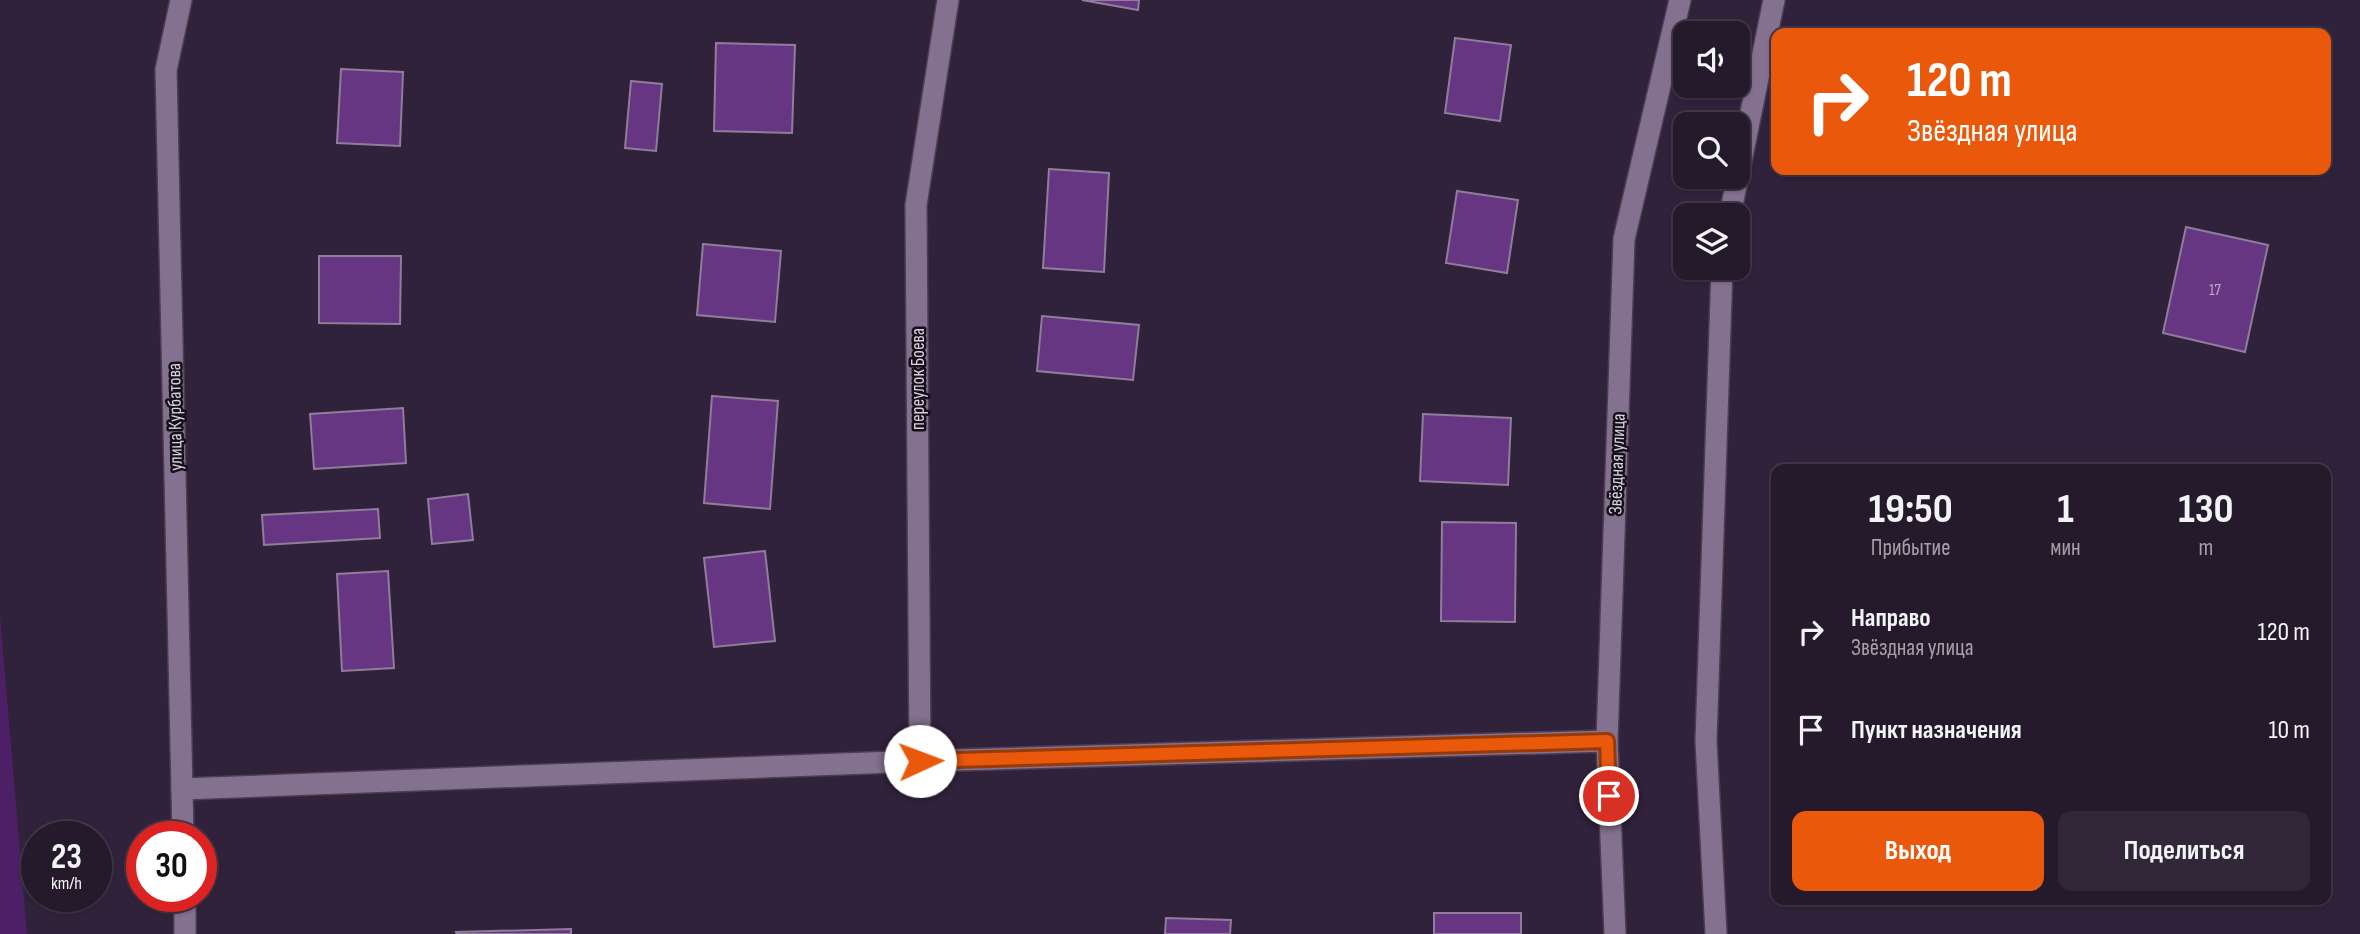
<!DOCTYPE html>
<html lang="ru">
<meta charset="utf-8">
<style>
:root{--surface:#251a2c;--page:#312738;--text:#f1f3f6;--muted:#a3a1a9;--line:#423848;--accent:#ea580c}
body{margin:0;font-family:"Sofia Sans Condensed",sans-serif;background:var(--page);color:var(--text);height:100vh;display:flex;flex-direction:column;font-size:26px;white-space:nowrap}
*{box-sizing:border-box;margin:0}
p{font-size:23px;color:var(--muted)}
.icon{flex:none;width:38px;height:38px;fill:none;stroke:currentColor;stroke-width:2;stroke-linecap:round;stroke-linejoin:round}
.map{position:relative;flex:1;overflow:hidden}
.sheet{position:absolute;left:1771px;top:464px;width:560px;height:441px;display:flex;flex-direction:column;background:var(--surface);border-radius:14px;box-shadow:0 2px 5px #0004,0 0 0 2px var(--line)}
.sheet>*{flex:none}
.banner{position:absolute;left:1771px;top:28px;width:560px;height:147px;border-radius:14px;box-shadow:0 2px 5px #0004,0 0 0 2px var(--line);background:#ea580c;color:#fff;overflow:hidden}
.fabs{position:absolute;left:1673px;top:21px;display:grid;gap:14px}
.fabs a{display:grid;place-items:center;width:77px;height:77px;border-radius:14px;background:var(--surface);box-shadow:0 2px 5px #0004,0 0 0 2px var(--line);font-size:35px}
.speed{position:absolute;left:21px;top:821px;display:flex;gap:14px;font-size:35px;font-weight:700;text-align:center}
.speed>*{display:grid;place-content:center;width:91px;height:91px;border-radius:50%;background:var(--surface);box-shadow:0 2px 5px #0004,0 0 0 2px var(--line);line-height:1}
.speed small{font-size:18px;font-weight:400}
.speed .limit{border:10px solid #d22;background:#fff;color:#111}
.pin{position:absolute;display:grid;place-items:center;width:60px;height:60px;color:#fff;margin:-30px;border:4px solid #fff;border-radius:50%;box-shadow:0 2px 7px #0007}
.me{position:absolute;width:77px;margin:-38px;rotate:88deg;stroke-linejoin:round;filter:drop-shadow(0 0 5px #0008)}
.turn{display:flex;align-items:center;gap:24px;height:147px;padding:0 21px;font-size:32px}
.turn .icon{width:91px;height:91px;stroke-width:2.5}
.turn b{display:block;font-size:49px;line-height:60px}
.eta{display:flex;justify-content:space-evenly;align-items:center;height:119px;text-align:center}
.eta b{font-size:42px;font-weight:700;line-height:49px}
.primary-button{display:flex;gap:14px;margin-top:auto;padding:14px 21px}
.primary-button a{flex:1;height:80px;border-radius:14px;background:var(--accent);color:#fff;font-size:28px;font-weight:700;line-height:80px;text-align:center}
.primary-button a+a{background:var(--page);color:var(--text)}
ul{padding:0;list-style:none}
li{display:flex;align-items:center;gap:21px;height:98px;padding:0 21px}
li div{flex:1}
li b{display:block;font-size:26px}
li em{font-style:normal}
.map>svg:first-child{display:block}
.green{fill:#4d1f66}
.building{fill:#663682;stroke:#8f7d9b;stroke-width:2}
.lines{fill:none;stroke-linecap:round;stroke-linejoin:round}
.street-casing{stroke:#4b3d53;stroke-width:24}
.street{stroke:#83718f;stroke-width:21}
.route-casing{stroke:#983908;stroke-width:18}
.route{stroke:#ea580c;stroke-width:12}
.labels{text-anchor:middle;stroke-width:5;stroke-linejoin:round;paint-order:stroke}
.number-label{font-size:16px;fill:#bcaac8}
.street-label{font-size:19px;fill:#d9d0e0;stroke:#150f1a}
</style>
<div class="map">
<svg width="2360" height="934" viewBox="0 0 2360 934">
<rect width="100%" height="100%" fill="#31223b"/>
<!-- green -->
<polygon class="green" points="0,616 27,934 0,934"/>
<!-- building -->
<g class="building">
<polygon points="1082,0 1139,0 1138,10"/>
<polygon points="1455,38 1511,45 1500,121 1445,113"/>
<polygon points="716,43 795,45 792,133 714,131"/>
<polygon points="341,69 403,72 400,146 337,143"/>
<polygon points="631,81 662,84 656,151 625,148"/>
<polygon points="1049,169 1109,173 1104,272 1043,268"/>
<polygon points="1457,191 1518,200 1507,273 1446,263"/>
<polygon points="2186,227 2268,245 2245,352 2163,333"/>
<polygon points="703,244 781,251 775,322 697,315"/>
<polygon points="319,256 401,256 400,324 319,323"/>
<polygon points="1042,316 1139,325 1133,380 1037,371"/>
<polygon points="712,396 778,401 770,509 704,503"/>
<polygon points="403,408 406,463 314,469 310,414"/>
<polygon points="1423,414 1511,418 1508,485 1420,481"/>
<polygon points="468,494 473,540 432,544 428,499"/>
<polygon points="378,509 380,538 264,545 262,515"/>
<polygon points="1442,522 1516,523 1515,622 1441,621"/>
<polygon points="765,551 775,641 714,647 704,558"/>
<polygon points="388,571 394,668 342,671 337,574"/>
<rect x="1434" y="913" width="87" height="21"/>
<polygon points="1166,918 1231,920 1230,934 1165,934"/>
<polygon points="571,929 571,934 457,934 456,932"/>
</g>
<g class="lines">
<defs>
<g id="street">
<polyline points="181,0 166,70 183,836"/>
<polyline points="1730,215 1774,0"/>
<polyline points="920,761 916,205 948,0"/>
<polyline points="182,789 920,761 1607,741"/>
<polyline points="185,896 185,934"/>
<polyline points="1615,934 1607,741 1624,239 1680,0"/>
<polyline points="1716,934 1706,741 1722,268"/>
</g>
</defs>
<!-- street casing -->
<use href="#street" class="street-casing"/>
<!-- street -->
<use href="#street" class="street"/>
</g>
<g class="lines">
<defs>
<polyline id="route" points="920,761 1607,741 1609,796"/>
</defs>
<!-- route casing -->
<use href="#route" class="route-casing"/>
<!-- route -->
<use href="#route" class="route"/>
</g>
<g class="labels">
<!-- number labels -->
<g class="number-label">
<text x="2215" y="295">17</text>
</g>
<!-- street labels -->
<g class="street-label">
<text transform="translate(917 379) rotate(-90)" y="7">переулок Боева</text>
<text transform="translate(174 417) rotate(-91)" y="7">улица Курбатова</text>
<text transform="translate(1616 464) rotate(-88)" y="7">Звёздная улица</text>
</g>
</g>
</svg>
<div class="fabs">
<a><svg class="icon" aria-label="sound" viewBox="0 0 24 24"><path d="M4 9h4l5-4v14l-5-4H4zM17 9q2 3 0 6"/></svg></a>
<a><svg class="icon" aria-label="search" viewBox="0 0 24 24"><circle cx="10" cy="10" r="6"/><path d="M15 15l6 6"/></svg></a>
<a><svg class="icon" aria-label="layers" viewBox="0 0 24 24"><path d="M12 4l9 5-9 5-9-5zM3 14l9 5 9-5"/></svg></a>
</div>
<div class="speed"><div>23<small>km/h</small></div><div class="limit">30</div></div>
<div class="pin" style="left:1609px;top:796px;background:#d93025"><svg class="icon" aria-label="arrive" viewBox="0 0 24 24"><path d="M6 21V4h12l-3 4 3 4H6"/></svg></div>
<svg class="me" style="left:920px;top:761px" viewBox="-20 -20 40 40"><circle r="19" fill="#fff"/><path d="M0-13L10 11 0 6-10 11z" fill="#ea580c"/></svg>
<div class="banner">
<div class="turn"><svg class="icon" aria-label="right" viewBox="0 0 24 24"><path d="M7 20v-9h11M14 6l5 5-5 5"/></svg><div><b>120 m</b>Звёздная улица</div></div>
</div>
<section class="sheet">
<div class="eta">
<div><b>19:50</b><p>Прибытие</p></div>
<div><b>1</b><p>мин</p></div>
<div><b>130</b><p>m</p></div>
</div>
<ul>
<li><svg class="icon" aria-label="right" viewBox="0 0 24 24"><path d="M7 20v-9h11M14 6l5 5-5 5"/></svg><div><b>Направо</b><p>Звёздная улица</p></div><em>120 m</em></li>
<li><svg class="icon" aria-label="arrive" viewBox="0 0 24 24"><path d="M6 21V4h12l-3 4 3 4H6"/></svg><div><b>Пункт назначения</b></div><em>10 m</em></li>
</ul>
<div class="primary-button"><a>Выход</a><a>Поделиться</a></div>
</section>
</div>
